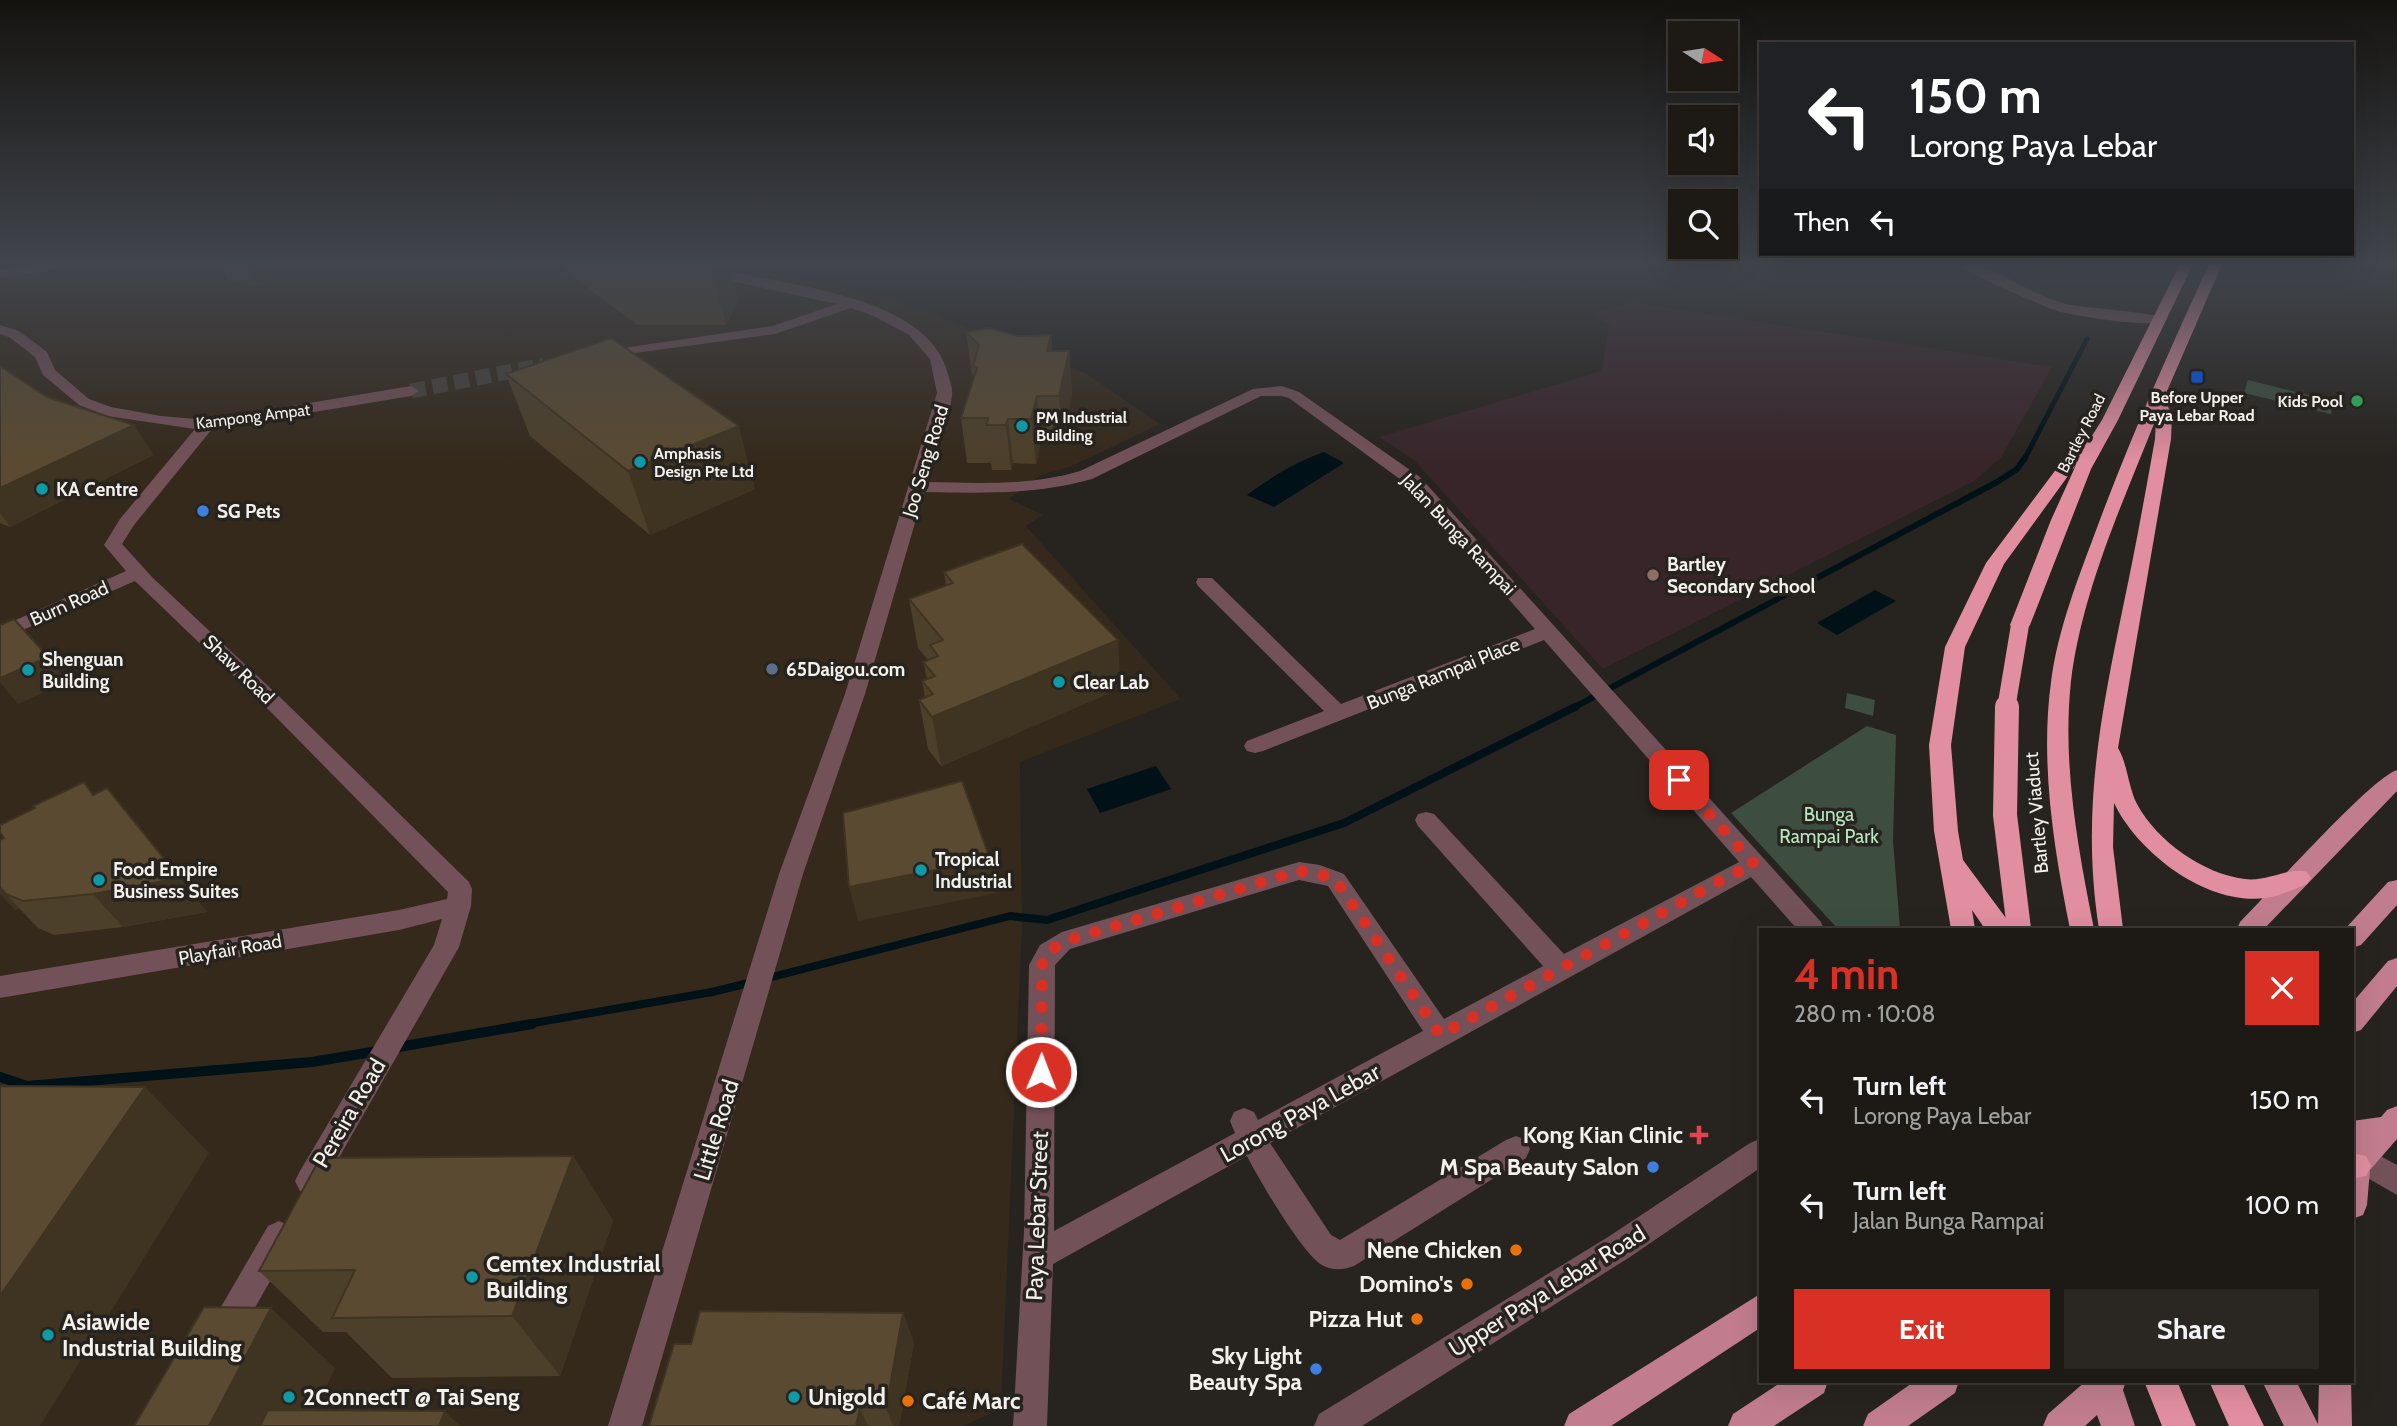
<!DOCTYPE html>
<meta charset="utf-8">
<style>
:root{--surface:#1d1a16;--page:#2a2723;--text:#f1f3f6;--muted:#a0a1a1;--line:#3b3835;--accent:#d93025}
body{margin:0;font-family:Cabin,sans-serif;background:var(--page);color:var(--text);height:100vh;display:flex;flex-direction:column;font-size:26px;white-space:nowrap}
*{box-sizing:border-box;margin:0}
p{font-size:23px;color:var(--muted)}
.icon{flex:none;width:38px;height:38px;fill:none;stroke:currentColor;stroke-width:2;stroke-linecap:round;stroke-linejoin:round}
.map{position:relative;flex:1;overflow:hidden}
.panel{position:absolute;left:1759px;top:928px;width:595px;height:455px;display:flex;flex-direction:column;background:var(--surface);border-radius:0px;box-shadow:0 7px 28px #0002,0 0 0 2px var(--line)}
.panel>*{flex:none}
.top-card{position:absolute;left:1759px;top:42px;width:595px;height:214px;border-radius:0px;box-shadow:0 7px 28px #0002,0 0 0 2px var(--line);background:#202124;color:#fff;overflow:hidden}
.needle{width:46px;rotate:102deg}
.buttons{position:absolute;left:1668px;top:21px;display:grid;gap:14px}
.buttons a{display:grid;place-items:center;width:70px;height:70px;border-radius:0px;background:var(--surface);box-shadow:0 7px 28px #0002,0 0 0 2px var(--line);font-size:35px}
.pin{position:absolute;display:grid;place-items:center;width:60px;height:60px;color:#fff;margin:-30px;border-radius:14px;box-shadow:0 4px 10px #0006}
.me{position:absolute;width:77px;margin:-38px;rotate:1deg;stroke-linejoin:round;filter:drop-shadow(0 0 5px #0008)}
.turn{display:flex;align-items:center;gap:24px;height:147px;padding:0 35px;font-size:32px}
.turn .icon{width:91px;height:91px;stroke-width:2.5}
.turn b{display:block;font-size:49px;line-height:60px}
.then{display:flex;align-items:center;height:66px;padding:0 35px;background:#0003;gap:14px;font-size:26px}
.round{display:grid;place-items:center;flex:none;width:74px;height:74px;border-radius:0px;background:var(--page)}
.head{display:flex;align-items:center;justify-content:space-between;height:119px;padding:0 35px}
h1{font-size:42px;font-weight:800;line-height:52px;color:var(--accent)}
.action{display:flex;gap:14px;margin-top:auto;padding:14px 35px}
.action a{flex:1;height:80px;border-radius:0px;background:var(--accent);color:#fff;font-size:28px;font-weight:800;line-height:80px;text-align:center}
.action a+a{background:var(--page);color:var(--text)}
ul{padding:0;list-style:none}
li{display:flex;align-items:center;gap:21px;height:105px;padding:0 35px}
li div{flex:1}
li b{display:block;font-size:26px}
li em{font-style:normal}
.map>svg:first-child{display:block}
.industrial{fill:#35291b}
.education{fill:#38252a}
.green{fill:#3d4e40}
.water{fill:#001117}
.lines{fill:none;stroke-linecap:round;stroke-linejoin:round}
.stream-far3{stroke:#001117;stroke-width:5}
.stream-far2{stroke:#001117;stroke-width:6}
.stream-far1{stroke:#001117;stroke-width:8}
.stream{stroke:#001117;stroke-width:10}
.street-tunnel{stroke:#46423d;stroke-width:15;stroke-dasharray:15 7;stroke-linecap:butt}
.street{fill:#735159;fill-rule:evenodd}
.primary{fill:#c17d8d;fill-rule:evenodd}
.highway{fill:#e18ea1;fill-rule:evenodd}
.highway-bridge-far1{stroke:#e18ea1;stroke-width:18}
.highway-bridge{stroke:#e18ea1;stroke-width:24}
.wall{fill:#4d402a}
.shaded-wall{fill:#3f3422}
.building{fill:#5a4a31;stroke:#3f3422;stroke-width:2}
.route{stroke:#d93025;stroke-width:12;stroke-dasharray:0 21.6}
.transit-dot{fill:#1a4fb4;stroke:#27231e;stroke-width:2.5}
.leisure-dot{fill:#2e9e5b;stroke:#27231e;stroke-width:2.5}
.culture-dot{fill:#0f9aa8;stroke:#27231e;stroke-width:2.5}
.shop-dot{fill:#3f7fe0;stroke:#27231e;stroke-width:2.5}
.education-dot{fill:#8d6e63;stroke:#27231e;stroke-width:2.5}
.service-dot{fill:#5c6f8a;stroke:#27231e;stroke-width:2.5}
.health-dot{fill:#e0444e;stroke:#27231e;stroke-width:2.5}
.food-dot{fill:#e8710a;stroke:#27231e;stroke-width:2.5}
.labels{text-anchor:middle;stroke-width:7;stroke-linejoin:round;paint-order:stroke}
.far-poi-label{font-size:16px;font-weight:bold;fill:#f4f1ed;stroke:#27231e;text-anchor:start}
.far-street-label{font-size:16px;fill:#f4f1ed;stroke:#27231e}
.street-label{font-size:19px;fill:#f4f1ed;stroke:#27231e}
.poi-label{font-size:19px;font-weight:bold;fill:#f4f1ed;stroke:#27231e;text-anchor:start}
.park-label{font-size:19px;fill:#b7e8c1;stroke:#27231e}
.near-street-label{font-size:23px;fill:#f4f1ed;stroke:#27231e}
.near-poi-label{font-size:23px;font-weight:bold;fill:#f4f1ed;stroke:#27231e;text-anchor:end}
</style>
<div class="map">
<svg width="2397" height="1426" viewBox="0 0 2397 1426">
<rect width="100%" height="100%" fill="#27231e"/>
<!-- industrial -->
<polygon class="industrial" points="0,262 719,262 894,299 1085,373 1160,424 1070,467 1041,475 1009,499 1043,515 1026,526 1181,699 1020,762 1022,927 1001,1408 964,1426 0,1426"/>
<!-- education -->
<polygon class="education" points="1631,302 2052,367 2001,458 1974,481 1603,669 1414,460 1379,437 1602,371 1609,324 1591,313"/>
<!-- green -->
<g class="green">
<polygon points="2248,380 2333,401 2331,414 2244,393"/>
<polygon points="1847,693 1875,700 1873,716 1845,708"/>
<polygon points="1867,726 1896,735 1893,840 1900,929 1838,929 1731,813"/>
</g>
<!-- water -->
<g class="water">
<path d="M1324,452L1344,463L1274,507L1247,495C1272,477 1295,462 1324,452Z"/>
<polygon points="1875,590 1896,601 1837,635 1817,623"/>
<polygon points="1156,766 1171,789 1100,813 1087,789"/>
</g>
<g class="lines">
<!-- stream-far3 -->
<polyline class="stream-far3" points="2024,460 2087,339"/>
<!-- stream-far2 -->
<polyline class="stream-far2" points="1571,709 1997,482 2017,469 2025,458"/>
<!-- stream-far1 -->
<g class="stream-far1">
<polyline points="764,979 1010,916 1047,920 1344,823 1575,707"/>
<polyline points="522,1025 712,992 753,982"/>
</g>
<!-- stream -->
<g class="stream">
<polyline points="393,1048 532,1024"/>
<polyline points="0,1077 27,1086 312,1062 378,1051"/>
</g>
<!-- street-tunnel -->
<polyline class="street-tunnel" points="411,391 544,365"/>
<!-- street -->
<g class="street">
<polygon points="48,262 81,262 75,266 0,278 0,270"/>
<path d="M671,262H691C762,285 927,288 948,374C950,381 953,389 952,395C949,422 935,455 927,482C979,483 1030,486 1080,471L1253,389L1282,386L1299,392L1420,477L1821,922L1824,929H1797L1751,877L1270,1143L1331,1235L1340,1240L1506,1140L1516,1136L1526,1140L1530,1149L1526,1158L1354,1266C1343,1270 1333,1271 1322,1265C1303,1255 1258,1178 1247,1156L1053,1264L1047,1426H1013L1024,1231L1029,965L1040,945L1062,932L1299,862L1320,865L1344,874L1444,1019L1543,966L1418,826L1415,820L1418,814L1426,812L1434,814L1564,954L1739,862L1544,640L1263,751L1255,753L1247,751L1244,746L1247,741L1324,711L1198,586L1196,582L1198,578H1212L1341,704L1535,629L1408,485L1289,398L1281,396H1261L1092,479C1036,495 982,493 924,492L865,694L803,874L642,1426H608L779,874L845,694L937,393L930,359L909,335L874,316L851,308L775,334L598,358L596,355L603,351L773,326L837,304L704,275ZM1299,880L1328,886L1423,1031L1258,1120L1254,1112L1244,1108L1234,1112L1230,1121L1235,1133L1054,1231L1055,965L1070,949Z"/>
<path d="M1954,262C1996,262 2030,298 2071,305C2087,308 2160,313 2167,319C2155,330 2079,316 2061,312C2045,308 1965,272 1954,262Z"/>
<polygon points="0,325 19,331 47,352 55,370 89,399 111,407 161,416 207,420 411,386 419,391 411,396 212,429 134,525 122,544 153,578 284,701 469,882 472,889 471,906 459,947 320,1191 310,1195 300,1191 295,1181 300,1171 434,945 442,919 399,930 0,998 0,976 399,910 447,899 448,892 270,711 135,581 0,640 0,627 126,571 104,545 120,519 195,429 107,416 79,405 43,375 35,357 9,337 0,334"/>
<polygon points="1760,1139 1760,1168 1630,1257 1362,1426 1314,1426 1319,1414 1608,1237 1750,1143"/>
<polygon points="2362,1146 2397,1165 2397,1195 2352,1169 2352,1149"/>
<polygon points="279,1221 290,1226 294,1236 290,1246 236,1341 225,1346 214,1341 209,1330 214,1319 268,1226"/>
</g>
<!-- primary -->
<g class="primary">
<path d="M2397,770V791L2264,929H2237L2240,922C2267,895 2371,778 2397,770Z"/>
<polygon points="2397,880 2397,905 2361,945 2352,948 2352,929 2345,929 2388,882"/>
<polygon points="2397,958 2397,986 2361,1030 2352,1033 2352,1003 2388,961"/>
<polygon points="2397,1106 2397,1139 2370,1170 2367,1205 2363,1215 2352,1219 2352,1121 2381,1117 2387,1110"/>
<polygon points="1760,1294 1760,1328 1611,1426 1564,1426 1569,1414"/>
<polygon points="1783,1381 1828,1381 1824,1393 1774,1426 1728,1426 1733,1414"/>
<polygon points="1915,1381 1959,1381 1955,1393 1908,1426 1863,1426 1868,1414"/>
<polygon points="2086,1381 2126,1381 2123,1390 2135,1426 2101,1426 2097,1415 2085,1426 2043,1426 2048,1414"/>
<polygon points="2262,1381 2296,1381 2318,1424 2319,1381 2351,1381 2352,1426 2284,1426"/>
</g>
<!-- highway -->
<g class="highway">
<polygon points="2181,262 2194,262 2118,420 2091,469 2030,625 2027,629 2013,629 2010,625 2051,520 2076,465 2004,564 1965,647 1951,745 1958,831 1963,860 2014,929 1985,929 1972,910 1975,929 1951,929 1934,831 1929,745 1945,647 1986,563 2069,452 2076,444 2090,439 2102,420"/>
<path d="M2210,262H2223L2164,398L2172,415L2171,439L2118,748C2128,765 2128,787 2137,804C2157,841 2203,874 2245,879C2268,882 2291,866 2307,872L2311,878L2307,884C2294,889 2280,896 2266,898C2207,906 2138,853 2114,803L2113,847L2123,929H2099C2081,814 2100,719 2123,607C2135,551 2145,495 2155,439L2156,419C2123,502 2082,591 2071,681C2062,764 2078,848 2094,929H2070C2054,849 2040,764 2051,682C2058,628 2079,576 2098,525C2131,436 2170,349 2210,262Z"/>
<polygon points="2352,1153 2366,1156 2371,1166 2366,1176 2352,1179"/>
<polygon points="2144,1381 2177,1381 2196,1426 2162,1426"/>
<polygon points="2209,1381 2242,1381 2264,1426 2229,1426"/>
</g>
<!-- highway-bridge-far1 -->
<polyline class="highway-bridge-far1" points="2006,709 2020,625"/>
<!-- highway-bridge -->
<polyline class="highway-bridge" points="2007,707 2005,815 2019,929"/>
</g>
<!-- wall -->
<g class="wall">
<polygon points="218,262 276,262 266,265 274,282 258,286 228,280"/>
<polygon points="553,262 729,262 738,301 726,325 637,325"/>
<polygon points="966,332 1018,336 1051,335 1052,351 1069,351 1072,394 1062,441 1041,440 1036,464 1013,463 1011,470 992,470 991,463 967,463 961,418 974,377 972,375"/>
<polygon points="0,366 47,397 134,425 153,455 10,527 0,523"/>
<polygon points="506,374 755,489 650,535 530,436"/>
<polygon points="944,572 1121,688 941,766 928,749 919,700 925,697 922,681 927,679 923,662 928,660 918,648 909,599 946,586"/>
<polygon points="84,782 94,795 207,912 123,927 54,935 38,928 19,908 15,910 0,893 0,840 4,838 35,808"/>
<polygon points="573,1156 613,1221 560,1376 392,1378 346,1332 323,1332 259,1271"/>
<polygon points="903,1313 914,1343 899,1426 649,1426 691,1344"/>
</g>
<!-- shaded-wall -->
<g class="shaded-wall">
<polygon points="246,262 276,262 266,265 274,282 258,286"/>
<polygon points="714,262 729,262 738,301 726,325 711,268"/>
<polygon points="1051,335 1054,377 1047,351"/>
<polygon points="1069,351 1072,394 1062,441 1059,396"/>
<polygon points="1037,396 1041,440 1036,464 1031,419"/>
<polygon points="1008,419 1013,463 1011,470 1006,425"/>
<polygon points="134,425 153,455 10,527 0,513 0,488"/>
<polygon points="739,426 755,489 650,535 628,471"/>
<polygon points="1118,640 1121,688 941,766 932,717"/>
<polygon points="48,657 67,682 18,704 0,682 0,678"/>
<polygon points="990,859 996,893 858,921 849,887"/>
<polygon points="180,878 207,912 123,927 93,894"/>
<polygon points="0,886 6,894 19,908 15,910 0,893"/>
<polygon points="145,1087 209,1153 40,1426 0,1426 0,1296"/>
<polygon points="573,1156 613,1221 560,1376 512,1316"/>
<polygon points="271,1308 335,1368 308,1426 209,1426"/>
<polygon points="903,1313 914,1343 899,1426 893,1426 886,1408"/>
<polygon points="860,1408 868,1426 856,1426"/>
<polygon points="445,1411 460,1426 439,1426"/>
</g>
<!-- building -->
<g class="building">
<polygon points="612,262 714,262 711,268 620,268"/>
<polygon points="989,328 1018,336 1051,335 1047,351 1069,351 1059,396 1037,396 1031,419 1008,419 1006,425 986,425 988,418 961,418 977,368 973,366 979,345 966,332"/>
<polygon points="611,338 739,426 628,471 506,374"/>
<polygon points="0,366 47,397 134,425 0,488"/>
<polygon points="1022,544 1118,640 932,717 919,700 933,694 922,681 935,676 923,662 938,656 930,645 943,640 909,599 953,583 944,572"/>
<polygon points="14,619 48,657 0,678 0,625"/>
<polygon points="962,781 990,859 849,887 843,813"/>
<polygon points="84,782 93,795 107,788 180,878 93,894 23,901 6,894 0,887 0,840 4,838 0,832 0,825 35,808 33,806"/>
<polygon points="0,1086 145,1087 0,1296"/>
<polygon points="573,1156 512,1316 332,1318 355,1270 259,1271 320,1158"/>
<polygon points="204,1307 271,1308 209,1426 134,1426"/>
<polygon points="700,1311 903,1313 886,1408 860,1408 856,1426 649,1426 674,1344 691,1344"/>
<polygon points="268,1410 445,1411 439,1426 260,1426"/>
</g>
<!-- sky -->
<linearGradient id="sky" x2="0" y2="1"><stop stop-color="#151310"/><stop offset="0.57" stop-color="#41454c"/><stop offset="1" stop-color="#41454c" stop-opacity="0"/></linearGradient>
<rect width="2397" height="462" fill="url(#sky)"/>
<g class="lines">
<!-- route -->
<polyline class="route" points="1041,1072 1042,965 1049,952 1062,942 1299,871 1320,874 1336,880 1440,1035 1729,876 1755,865 1679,780"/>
</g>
<!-- markers -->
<rect class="transit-dot" x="2190" y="370" width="14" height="14" rx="3.5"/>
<circle class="leisure-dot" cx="2357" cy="401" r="7"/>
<g class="culture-dot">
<circle cx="1022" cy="426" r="7"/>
<circle cx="640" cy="462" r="7"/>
<circle cx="42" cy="489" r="7"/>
<circle cx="28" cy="670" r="7"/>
<circle cx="1059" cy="682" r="7"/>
<circle cx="921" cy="870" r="7"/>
<circle cx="99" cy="880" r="7"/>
<circle cx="472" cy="1277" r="7"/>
<circle cx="48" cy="1335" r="7"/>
<circle cx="289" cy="1397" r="7"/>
<circle cx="794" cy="1397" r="7"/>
</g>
<g class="shop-dot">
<circle cx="203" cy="511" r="7"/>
<circle cx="1653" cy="1167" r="7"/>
<circle cx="1316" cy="1369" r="7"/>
</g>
<circle class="education-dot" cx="1653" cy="575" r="7"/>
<circle class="service-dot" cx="772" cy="669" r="7"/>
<path class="health-dot" d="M1695.5 1124.5h7v7h7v7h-7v7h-7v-7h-7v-7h7z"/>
<g class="food-dot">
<circle cx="1516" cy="1250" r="7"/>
<circle cx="1467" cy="1284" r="7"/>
<circle cx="1417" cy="1319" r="7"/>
<circle cx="908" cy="1401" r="7"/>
</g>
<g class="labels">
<!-- far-poi labels -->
<g class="far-poi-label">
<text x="2197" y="403" text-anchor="middle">Before Upper<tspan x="2197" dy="18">Paya Lebar Road</tspan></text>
<text x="2343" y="407" text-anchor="end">Kids Pool</text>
<text x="1036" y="423">PM Industrial<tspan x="1036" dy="18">Building</tspan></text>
<text x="654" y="459">Amphasis<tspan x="654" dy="18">Design Pte Ltd</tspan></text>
</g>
<!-- far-street labels -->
<g class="far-street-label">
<text transform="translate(253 416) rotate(-7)" y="6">Kampong Ampat</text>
<text transform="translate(2081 433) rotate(-63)" y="6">Bartley Road</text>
</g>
<!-- street labels -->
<g class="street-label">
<text transform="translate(925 461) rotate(-73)" y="7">Joo Seng Road</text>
<text transform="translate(1459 534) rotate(47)" y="7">Jalan Bunga Rampai</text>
<text transform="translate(69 603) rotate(-24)" y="7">Burn Road</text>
<text transform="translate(239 669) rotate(44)" y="7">Shaw Road</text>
<text transform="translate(1443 673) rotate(-22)" y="7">Bunga Rampai Place</text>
<text transform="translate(2036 813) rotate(-95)" y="7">Bartley Viaduct</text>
<text transform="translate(230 949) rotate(-10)" y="7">Playfair Road</text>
</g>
<!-- poi labels -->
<g class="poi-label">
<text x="56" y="496">KA Centre</text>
<text x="217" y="518">SG Pets</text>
<text x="1667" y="571">Bartley<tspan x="1667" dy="22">Secondary School</tspan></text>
<text x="42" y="666">Shenguan<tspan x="42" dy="22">Building</tspan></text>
<text x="786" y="676">65Daigou.com</text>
<text x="1073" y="689">Clear Lab</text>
<text x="935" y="866">Tropical<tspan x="935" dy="22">Industrial</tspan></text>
<text x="113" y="876">Food Empire<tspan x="113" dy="22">Business Suites</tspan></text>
</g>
<!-- park labels -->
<g class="park-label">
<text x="1829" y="821">Bunga<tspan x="1829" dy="22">Rampai Park</tspan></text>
</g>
<!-- near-street labels -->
<g class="near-street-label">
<text transform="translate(349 1113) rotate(-60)" y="8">Pereira Road</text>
<text transform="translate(1300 1113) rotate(-29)" y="8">Lorong Paya Lebar</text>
<text transform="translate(716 1130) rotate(-73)" y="8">Little Road</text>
<text transform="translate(1037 1216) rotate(-88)" y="8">Paya Lebar Street</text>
<text transform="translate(1547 1291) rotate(-32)" y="8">Upper Paya Lebar Road</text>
</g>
<!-- near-poi labels -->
<g class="near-poi-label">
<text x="1683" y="1143">Kong Kian Clinic</text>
<text x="1639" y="1175">M Spa Beauty Salon</text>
<text x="1502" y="1258">Nene Chicken</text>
<text x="486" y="1272" text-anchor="start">Cemtex Industrial<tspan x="486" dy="26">Building</tspan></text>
<text x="1453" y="1292">Domino's</text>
<text x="1403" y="1327">Pizza Hut</text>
<text x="62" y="1330" text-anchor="start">Asiawide<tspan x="62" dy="26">Industrial Building</tspan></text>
<text x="1302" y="1364">Sky Light<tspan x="1302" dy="26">Beauty Spa</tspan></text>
<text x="303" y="1405" text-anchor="start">2ConnectT @ Tai Seng</text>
<text x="808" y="1405" text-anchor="start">Unigold</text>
<text x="922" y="1409" text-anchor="start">Café Marc</text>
</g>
</g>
</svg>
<div class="buttons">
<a><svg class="needle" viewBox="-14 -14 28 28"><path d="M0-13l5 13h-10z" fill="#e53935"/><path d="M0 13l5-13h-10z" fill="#a0a1a1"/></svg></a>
<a><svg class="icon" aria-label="sound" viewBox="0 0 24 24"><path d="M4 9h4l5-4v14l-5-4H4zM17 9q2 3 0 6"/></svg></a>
<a><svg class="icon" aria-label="search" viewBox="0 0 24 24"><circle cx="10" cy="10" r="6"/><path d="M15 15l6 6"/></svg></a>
</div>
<div class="pin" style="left:1679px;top:780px;background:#d93025"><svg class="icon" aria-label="arrive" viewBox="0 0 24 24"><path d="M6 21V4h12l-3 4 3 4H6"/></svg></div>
<svg class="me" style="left:1041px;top:1072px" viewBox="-20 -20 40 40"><circle r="17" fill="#d93025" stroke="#fff" stroke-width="3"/><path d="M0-11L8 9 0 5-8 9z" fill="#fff"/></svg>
<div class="top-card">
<div class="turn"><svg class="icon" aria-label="left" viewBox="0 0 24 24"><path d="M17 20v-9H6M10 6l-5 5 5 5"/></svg><div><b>150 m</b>Lorong Paya Lebar</div></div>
<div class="then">Then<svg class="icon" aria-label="left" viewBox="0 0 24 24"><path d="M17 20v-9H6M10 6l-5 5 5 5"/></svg></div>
</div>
<section class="panel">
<div class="head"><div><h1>4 min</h1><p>280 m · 10:08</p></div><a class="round" style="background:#d93025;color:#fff"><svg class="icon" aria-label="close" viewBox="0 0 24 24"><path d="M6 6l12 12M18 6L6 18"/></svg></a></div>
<ul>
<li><svg class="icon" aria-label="left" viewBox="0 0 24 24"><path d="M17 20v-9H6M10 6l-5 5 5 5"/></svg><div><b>Turn left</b><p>Lorong Paya Lebar</p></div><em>150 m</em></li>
<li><svg class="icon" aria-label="left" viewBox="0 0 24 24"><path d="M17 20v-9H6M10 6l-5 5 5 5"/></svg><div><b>Turn left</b><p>Jalan Bunga Rampai</p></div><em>100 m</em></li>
</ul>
<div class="action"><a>Exit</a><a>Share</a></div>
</section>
</div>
